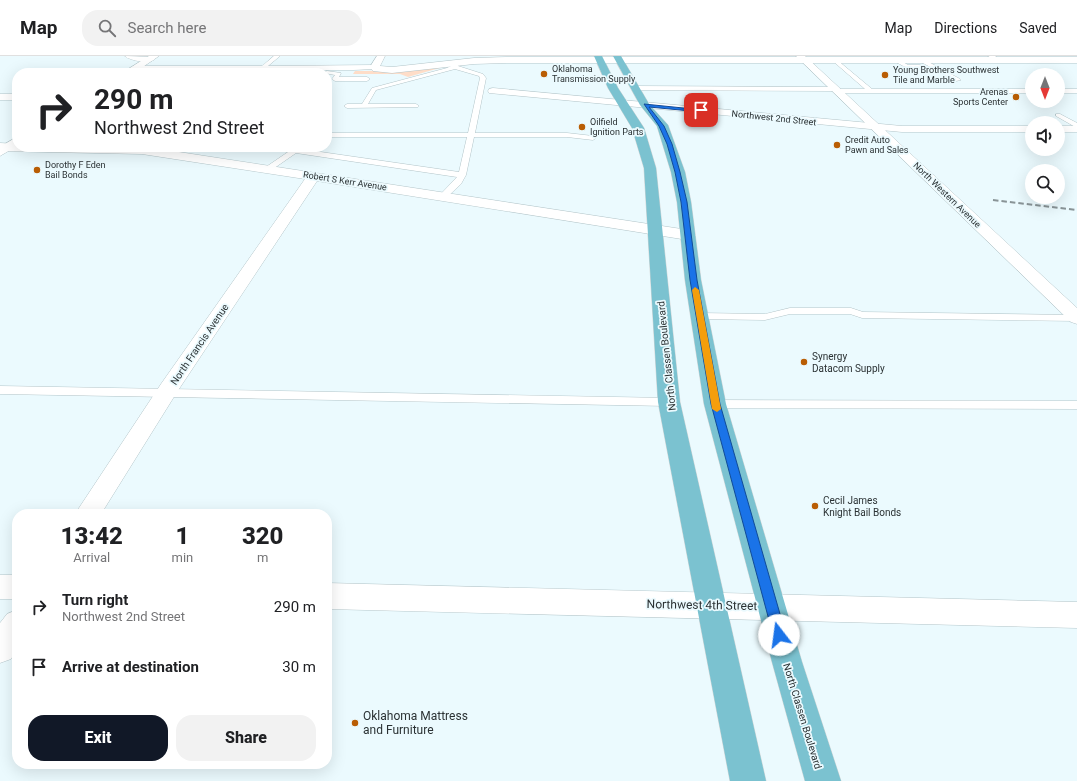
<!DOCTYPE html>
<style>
:root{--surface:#fff;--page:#f2f2f2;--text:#202124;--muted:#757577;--line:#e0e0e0;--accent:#111827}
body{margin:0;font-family:Roboto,sans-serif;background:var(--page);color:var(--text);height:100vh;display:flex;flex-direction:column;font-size:15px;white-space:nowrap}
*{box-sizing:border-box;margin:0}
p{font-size:13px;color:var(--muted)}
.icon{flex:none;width:22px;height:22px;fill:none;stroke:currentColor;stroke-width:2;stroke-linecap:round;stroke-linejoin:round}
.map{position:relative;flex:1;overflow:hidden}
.sheet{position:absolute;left:12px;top:453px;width:320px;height:260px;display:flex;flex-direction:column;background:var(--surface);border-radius:16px;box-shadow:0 4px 16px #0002}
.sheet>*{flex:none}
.banner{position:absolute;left:12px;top:12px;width:320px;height:84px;border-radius:16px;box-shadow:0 4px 16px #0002;background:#fff;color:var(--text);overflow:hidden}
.needle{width:26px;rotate:180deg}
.fabs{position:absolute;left:1025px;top:12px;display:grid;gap:8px}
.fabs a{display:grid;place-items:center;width:40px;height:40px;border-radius:50%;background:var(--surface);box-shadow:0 4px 16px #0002;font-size:20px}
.pin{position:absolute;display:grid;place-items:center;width:34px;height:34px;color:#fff;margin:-17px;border-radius:8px;box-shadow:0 2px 6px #0006}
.me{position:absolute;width:44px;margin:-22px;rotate:345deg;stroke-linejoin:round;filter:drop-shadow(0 0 3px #0008)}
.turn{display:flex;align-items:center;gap:14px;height:84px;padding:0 16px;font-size:18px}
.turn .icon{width:52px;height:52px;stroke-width:2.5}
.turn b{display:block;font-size:28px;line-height:34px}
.eta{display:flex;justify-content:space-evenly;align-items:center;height:68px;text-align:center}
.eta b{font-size:24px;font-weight:800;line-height:28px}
.primary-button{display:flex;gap:8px;margin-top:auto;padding:8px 16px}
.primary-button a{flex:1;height:46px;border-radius:16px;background:var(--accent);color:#fff;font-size:16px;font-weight:800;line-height:46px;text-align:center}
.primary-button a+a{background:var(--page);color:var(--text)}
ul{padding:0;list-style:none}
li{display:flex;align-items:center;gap:12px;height:60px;padding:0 16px}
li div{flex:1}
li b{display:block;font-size:15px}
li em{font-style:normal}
header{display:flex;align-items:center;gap:24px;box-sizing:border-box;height:56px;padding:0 20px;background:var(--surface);border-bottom:1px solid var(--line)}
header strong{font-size:19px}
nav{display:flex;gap:22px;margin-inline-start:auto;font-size:14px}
.search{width:280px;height:36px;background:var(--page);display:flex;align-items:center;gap:10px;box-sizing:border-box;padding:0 14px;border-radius:16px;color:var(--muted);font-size:15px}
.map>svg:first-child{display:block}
.green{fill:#feddc8}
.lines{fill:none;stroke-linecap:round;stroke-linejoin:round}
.service-casing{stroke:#b3c5c9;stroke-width:1}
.minor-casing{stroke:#b3c5c9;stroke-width:1}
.tertiary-casing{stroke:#b3c5c9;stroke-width:1}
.secondary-casing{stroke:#b3c5c9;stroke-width:1}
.primary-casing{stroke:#d4d6d6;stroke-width:1}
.service{fill:#fff;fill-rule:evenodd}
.minor{fill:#fff;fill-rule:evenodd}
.tertiary{fill:#fff;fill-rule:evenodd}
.secondary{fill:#fff;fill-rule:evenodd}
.primary{fill:#7bc2d0;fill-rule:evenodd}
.rail{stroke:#899497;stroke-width:2;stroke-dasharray:5.5 3;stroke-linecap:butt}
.route{fill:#1a73e8;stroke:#114b97}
.slow{fill:#f59e0b}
.poi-dot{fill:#b95d04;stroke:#ebfafe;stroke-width:1.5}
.labels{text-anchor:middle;stroke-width:3.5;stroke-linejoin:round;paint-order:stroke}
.far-poi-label{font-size:9px;fill:#2a3133;stroke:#ebfafe;text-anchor:start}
.far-street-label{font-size:9px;fill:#2a3133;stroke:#ebfafe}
.street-label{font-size:10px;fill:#2a3133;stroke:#ebfafe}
.poi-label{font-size:10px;fill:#2a3133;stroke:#ebfafe;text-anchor:start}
.near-street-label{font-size:12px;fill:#2a3133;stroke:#ebfafe}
.near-poi-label{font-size:12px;fill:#2a3133;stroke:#ebfafe;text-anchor:start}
</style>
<header>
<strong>Map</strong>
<div class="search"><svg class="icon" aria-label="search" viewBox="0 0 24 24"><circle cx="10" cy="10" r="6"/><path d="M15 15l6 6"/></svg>Search here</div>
<nav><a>Map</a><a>Directions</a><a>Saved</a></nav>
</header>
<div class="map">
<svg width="1077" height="725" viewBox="0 0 1077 725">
<rect width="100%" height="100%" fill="#ebfafe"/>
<!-- green -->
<path class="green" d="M443,11L408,21L400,18H353L355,15C383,15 414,14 443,11Z"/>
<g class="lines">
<defs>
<g id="service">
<polygon points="274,0 280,0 268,10 375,9 378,11 375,13 353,14 135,14 132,12 135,10 262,10"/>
<polygon points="988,0 995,0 1003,5 998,6"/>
<polygon points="836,3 872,33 1032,33 1032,37 837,37 834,35 635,34 632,32 635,30 835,31 838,33 865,33 834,6 833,5"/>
<path d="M898,3L908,9H921L924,11C915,16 904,11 896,6L895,5Z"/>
<polygon points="923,3 960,23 961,24 956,25 921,6 920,5"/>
<polygon points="455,5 457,6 458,10 483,18 486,22 475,77 567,77 593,80 596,82 593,84 567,81 474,81 466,119 461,128 446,142 443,142 439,140 457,121 296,97 270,115 264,115 263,113 288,96 268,93 264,91 293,92 298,91 300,93 459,116 467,81 327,81 327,77 468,77 480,22 479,20 455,13 376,34 368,48 416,48 419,50 418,51 347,52 344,50 347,48 362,48 372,32 447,12 453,9 452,7"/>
<polygon points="327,15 341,17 339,21 367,21 370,23 367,25 335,25 332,23 335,19 324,17"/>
<rect x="1058" y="33" width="19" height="4"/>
<polygon points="1056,58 1060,58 1077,67 1077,72 1056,60"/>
<polygon points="790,252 851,252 863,256 1077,259 1077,265 862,262 850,258 790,258 765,264 700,263 695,260 700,257 765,258"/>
<polygon points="0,330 669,342 673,343 675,346 673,349 669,350 0,338"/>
<polygon points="715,344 1077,345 1077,353 715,352 711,351 709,348 711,345"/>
</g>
<g id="minor">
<polygon points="377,0 385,0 380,10 392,11 474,2 506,1 1077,1 1077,7 506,7 474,8 392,17 373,15 370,11"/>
<polygon points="493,32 902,70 1032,70 1032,76 902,76 489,37 488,35 489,33"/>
<rect x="1058" y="70" width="19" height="6"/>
<polygon points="0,87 17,88 17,91 146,91 688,174 693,176 696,179 693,182 688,184 317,125 177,336 101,458 75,458 161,328 305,123 142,98 0,95"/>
<polygon points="17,554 17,593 11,603 0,607 0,567 7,558"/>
</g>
<g id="tertiary">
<path d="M125,0L154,1L155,3C150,8 130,5 125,0Z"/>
<rect x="0" y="38" width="17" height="6"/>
</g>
<g id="secondary">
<polygon points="149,0 159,0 134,17 122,17"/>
<polygon points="796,0 805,0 1077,252 1077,268 1071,266"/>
<polygon points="17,81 17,90 0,100 0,91"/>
<rect x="0" y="519" width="17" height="24"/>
<polygon points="327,527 1077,546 1077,572 327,553"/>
</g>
<g id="primary">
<polygon points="594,0 602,0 618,32 644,72 656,112 680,346 766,725 730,725 658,346 644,112 632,72 608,32"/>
<polygon points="613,0 621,0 649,48 668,69 685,116 691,146 701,224 726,348 802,606 841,725 805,725 772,606 704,348 685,224 677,146 671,116 657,70 640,49"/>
</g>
</defs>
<!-- service casing -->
<use href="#service" class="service-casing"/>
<!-- minor casing -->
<use href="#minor" class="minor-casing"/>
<!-- tertiary casing -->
<use href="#tertiary" class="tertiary-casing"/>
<!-- secondary casing -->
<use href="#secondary" class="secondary-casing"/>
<!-- primary casing -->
<use href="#primary" class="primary-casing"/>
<!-- service -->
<use href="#service" class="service"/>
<!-- minor -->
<use href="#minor" class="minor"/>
<!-- tertiary -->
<use href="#tertiary" class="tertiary"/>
<!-- secondary -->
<use href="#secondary" class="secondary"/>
<!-- primary -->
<use href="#primary" class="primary"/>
<!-- rail -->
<polyline class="rail" points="993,144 1077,154"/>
</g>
<!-- route -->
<polygon class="route" points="644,48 703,54 701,56 649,51 664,70 672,88 680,116 687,146 697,224 720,348 786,579 784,583 779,584 775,583 773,579 711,348 690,224 681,146 675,116 667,88 659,70"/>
<!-- slow -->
<polygon class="slow" points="695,231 699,234 721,353 717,356 712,353 692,234"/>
<!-- markers -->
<g class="poi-dot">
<circle cx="544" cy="18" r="4"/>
<circle cx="885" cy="19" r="4"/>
<circle cx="1016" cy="41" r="4"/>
<circle cx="582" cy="71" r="4"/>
<circle cx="837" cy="89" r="4"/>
<circle cx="37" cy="114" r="4"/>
<circle cx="804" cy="306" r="4"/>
<circle cx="815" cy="450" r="4"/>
<circle cx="355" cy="667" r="4"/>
</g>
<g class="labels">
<!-- far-poi labels -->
<g class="far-poi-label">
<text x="552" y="16">Oklahoma<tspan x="552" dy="10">Transmission Supply</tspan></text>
<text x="893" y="17">Young Brothers Southwest<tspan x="893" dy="10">Tile and Marble</tspan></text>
<text x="1008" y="39" text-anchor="end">Arenas<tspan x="1008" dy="10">Sports Center</tspan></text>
<text x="590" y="69">Oilfield<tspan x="590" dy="10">Ignition Parts</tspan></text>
<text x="845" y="87">Credit Auto<tspan x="845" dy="10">Pawn and Sales</tspan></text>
<text x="45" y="112">Dorothy F Eden<tspan x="45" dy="10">Bail Bonds</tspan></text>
</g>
<!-- far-street labels -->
<g class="far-street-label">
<text transform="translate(774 62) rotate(6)" y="3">Northwest 2nd Street</text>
<text transform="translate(345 125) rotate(9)" y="3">Robert S Kerr Avenue</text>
<text transform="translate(947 139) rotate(44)" y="3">North Western Avenue</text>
</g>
<!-- street labels -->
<g class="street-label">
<text transform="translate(199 288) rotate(-56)" y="4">North Francis Avenue</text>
<text transform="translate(666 300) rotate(-96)" y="4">North Classen Boulevard</text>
<text transform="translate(803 660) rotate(73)" y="4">North Classen Boulevard</text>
</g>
<!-- poi labels -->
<g class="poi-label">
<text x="812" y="304">Synergy<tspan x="812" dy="12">Datacom Supply</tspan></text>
<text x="823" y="448">Cecil James<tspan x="823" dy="12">Knight Bail Bonds</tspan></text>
</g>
<!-- near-street labels -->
<g class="near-street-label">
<text transform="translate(702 549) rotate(1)" y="4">Northwest 4th Street</text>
</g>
<!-- near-poi labels -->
<g class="near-poi-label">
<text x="363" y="664">Oklahoma Mattress<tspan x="363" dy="14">and Furniture</tspan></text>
</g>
</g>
</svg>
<div class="fabs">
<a><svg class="needle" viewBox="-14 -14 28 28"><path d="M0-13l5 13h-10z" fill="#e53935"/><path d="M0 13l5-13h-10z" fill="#757577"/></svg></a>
<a><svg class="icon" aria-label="sound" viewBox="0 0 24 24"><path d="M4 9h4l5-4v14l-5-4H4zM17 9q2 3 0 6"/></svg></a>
<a><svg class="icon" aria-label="search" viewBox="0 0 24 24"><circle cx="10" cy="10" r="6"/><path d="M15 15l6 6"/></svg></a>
</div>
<div class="pin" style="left:701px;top:54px;background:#d93025"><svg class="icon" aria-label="arrive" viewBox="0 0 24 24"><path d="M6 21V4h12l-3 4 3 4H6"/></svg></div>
<svg class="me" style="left:779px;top:579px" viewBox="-20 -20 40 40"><circle r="19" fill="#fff"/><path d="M0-13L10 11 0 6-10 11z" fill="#1a73e8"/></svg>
<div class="banner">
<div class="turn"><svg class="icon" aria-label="right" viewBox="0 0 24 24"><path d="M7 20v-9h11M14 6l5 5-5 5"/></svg><div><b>290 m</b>Northwest 2nd Street</div></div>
</div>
<section class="sheet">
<div class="eta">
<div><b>13:42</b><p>Arrival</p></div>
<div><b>1</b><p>min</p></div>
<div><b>320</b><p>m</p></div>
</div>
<ul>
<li><svg class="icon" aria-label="right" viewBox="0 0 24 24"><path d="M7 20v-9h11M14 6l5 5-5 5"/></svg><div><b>Turn right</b><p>Northwest 2nd Street</p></div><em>290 m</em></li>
<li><svg class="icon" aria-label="arrive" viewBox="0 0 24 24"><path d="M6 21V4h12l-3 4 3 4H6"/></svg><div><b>Arrive at destination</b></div><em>30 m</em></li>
</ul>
<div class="primary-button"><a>Exit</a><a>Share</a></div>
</section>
</div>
